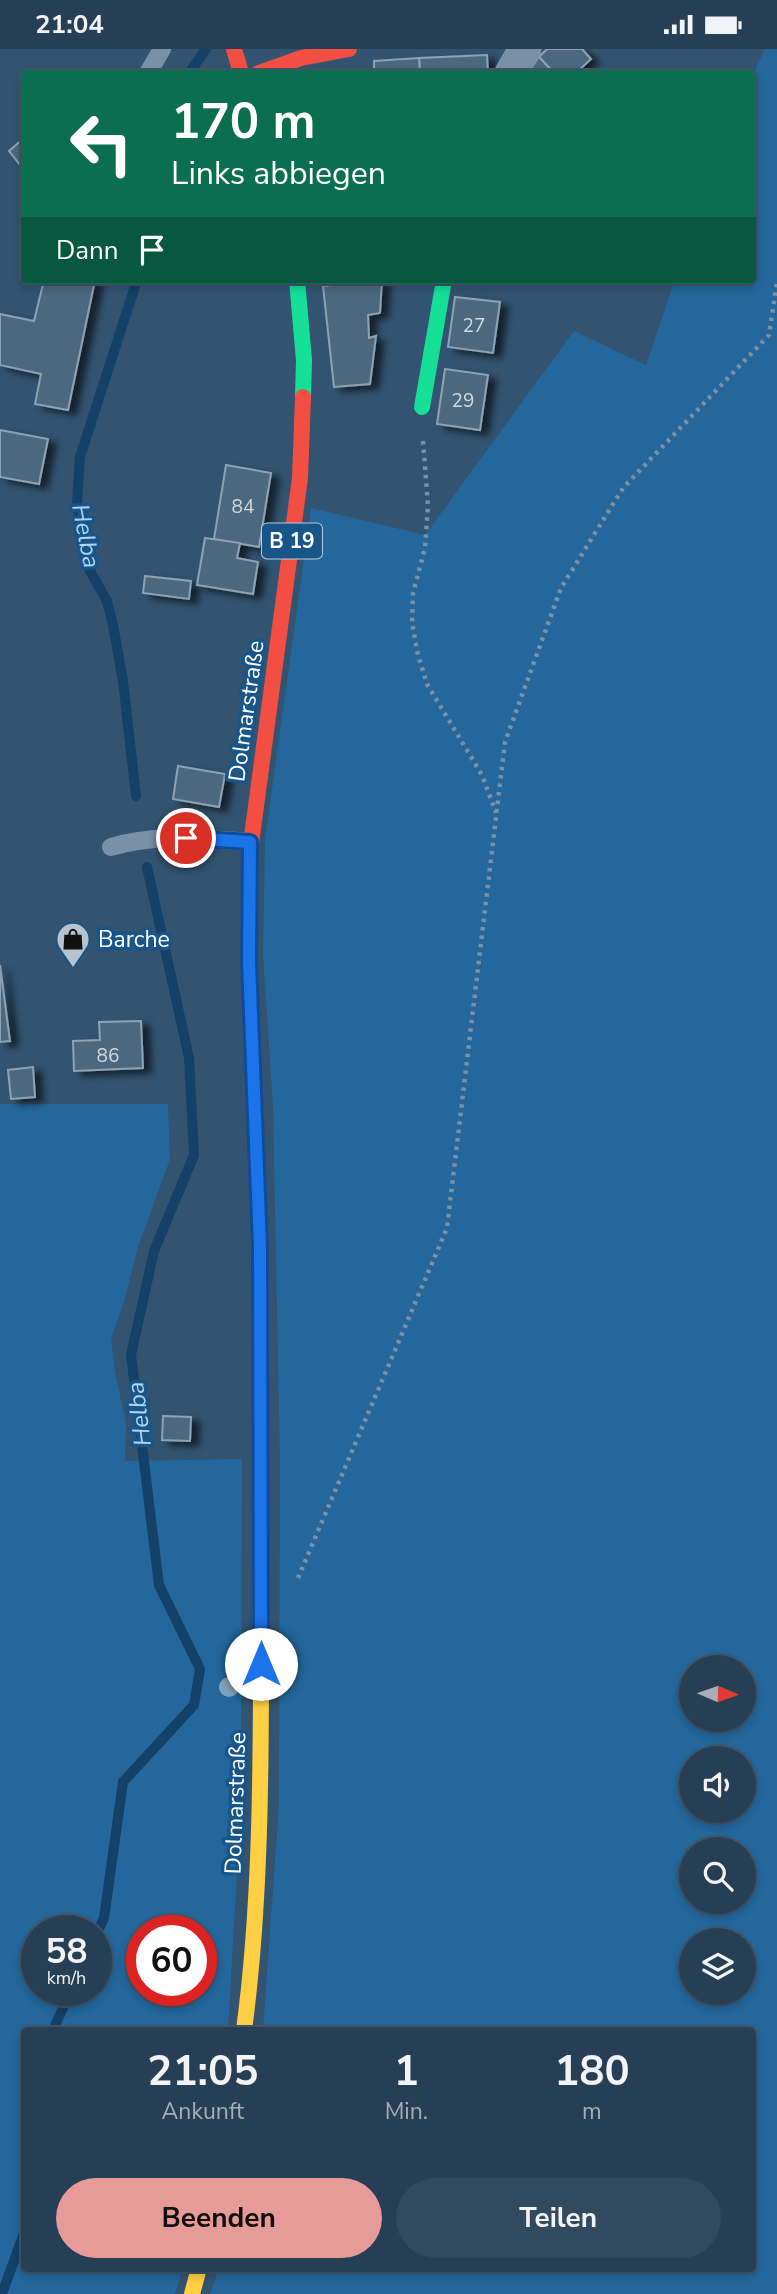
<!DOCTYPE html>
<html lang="de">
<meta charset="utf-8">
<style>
:root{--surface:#263f54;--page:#324a5e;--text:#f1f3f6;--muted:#a4afb8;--line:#42586b;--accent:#e69b98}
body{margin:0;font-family:"Nunito Sans",sans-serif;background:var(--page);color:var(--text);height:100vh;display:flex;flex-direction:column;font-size:26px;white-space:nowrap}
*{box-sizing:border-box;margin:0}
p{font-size:23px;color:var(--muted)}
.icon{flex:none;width:38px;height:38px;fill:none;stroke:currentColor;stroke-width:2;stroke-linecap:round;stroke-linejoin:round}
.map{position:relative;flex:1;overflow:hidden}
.drawer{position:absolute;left:21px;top:1978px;width:735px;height:245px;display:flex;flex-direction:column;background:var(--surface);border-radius:7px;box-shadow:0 4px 10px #0003,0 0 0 2px var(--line)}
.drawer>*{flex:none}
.guide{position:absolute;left:21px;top:21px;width:735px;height:214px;border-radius:7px;box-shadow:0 4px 10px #0003,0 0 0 2px var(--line);background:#0b6e4f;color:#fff;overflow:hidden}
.needle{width:46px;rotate:92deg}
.tools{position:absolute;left:679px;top:1606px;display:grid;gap:14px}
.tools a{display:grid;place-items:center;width:77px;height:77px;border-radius:50%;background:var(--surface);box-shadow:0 4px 10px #0003,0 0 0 2px var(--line);font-size:35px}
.speed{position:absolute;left:21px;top:1866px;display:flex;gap:14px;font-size:35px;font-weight:700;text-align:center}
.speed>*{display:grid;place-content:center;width:91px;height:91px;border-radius:50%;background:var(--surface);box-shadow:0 4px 10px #0003,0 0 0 2px var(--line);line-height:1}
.speed small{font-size:18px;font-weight:400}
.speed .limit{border:10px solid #d22;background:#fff;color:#111}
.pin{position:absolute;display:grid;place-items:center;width:60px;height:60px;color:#fff;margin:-30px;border:4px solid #fff;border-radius:50%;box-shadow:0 2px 7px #0007}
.me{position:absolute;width:77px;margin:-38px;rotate:0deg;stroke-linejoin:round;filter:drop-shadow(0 0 5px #0008)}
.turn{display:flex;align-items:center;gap:24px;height:147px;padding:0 35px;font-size:32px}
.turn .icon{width:91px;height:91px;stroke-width:2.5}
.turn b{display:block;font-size:49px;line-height:60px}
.then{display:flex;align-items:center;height:66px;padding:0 35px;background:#0003;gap:14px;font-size:26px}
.eta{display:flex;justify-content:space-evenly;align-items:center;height:119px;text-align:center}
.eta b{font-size:42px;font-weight:700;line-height:49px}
.action{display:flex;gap:14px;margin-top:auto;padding:14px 35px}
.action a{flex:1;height:80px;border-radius:42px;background:var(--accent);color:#111;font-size:28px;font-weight:700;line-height:80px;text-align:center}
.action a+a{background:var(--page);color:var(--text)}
.status{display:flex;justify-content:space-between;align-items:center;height:49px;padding:0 35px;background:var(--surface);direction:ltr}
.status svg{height:19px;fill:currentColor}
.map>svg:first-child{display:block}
.green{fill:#23679c;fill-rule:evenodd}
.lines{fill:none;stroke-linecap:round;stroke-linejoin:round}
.stream{stroke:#134168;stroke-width:10}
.building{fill:#4c687f;stroke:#8da2b3;stroke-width:2;filter:url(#shadow)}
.path{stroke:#7990a5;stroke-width:4.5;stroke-dasharray:3.5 5;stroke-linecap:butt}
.lane{stroke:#7990a5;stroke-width:18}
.street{stroke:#7990a5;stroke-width:33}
.fast{stroke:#16e098;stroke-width:16}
.slow{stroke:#ffcf43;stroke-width:16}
.jam{stroke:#f24e42;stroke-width:16}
.tree{fill:#84a3bc}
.route-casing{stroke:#114b97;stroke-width:18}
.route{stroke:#1a73e8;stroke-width:12}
.labels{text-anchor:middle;stroke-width:7;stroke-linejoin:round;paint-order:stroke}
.number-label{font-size:19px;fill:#d2d9df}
.shield{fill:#18568a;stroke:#baccdc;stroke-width:2}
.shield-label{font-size:21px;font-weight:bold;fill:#fff}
.street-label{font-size:23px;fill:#fff;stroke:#18568a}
.poi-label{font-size:23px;fill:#fff;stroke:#18568a;text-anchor:start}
.water-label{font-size:24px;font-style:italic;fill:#add6f5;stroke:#18568a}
</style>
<div class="status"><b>21:04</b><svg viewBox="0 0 49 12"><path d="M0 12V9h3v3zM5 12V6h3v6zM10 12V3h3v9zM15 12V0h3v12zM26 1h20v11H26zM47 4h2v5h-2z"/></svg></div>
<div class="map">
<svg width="777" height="2245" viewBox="0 0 777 2245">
<defs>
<filter id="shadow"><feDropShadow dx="8" dy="4.5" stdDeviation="3.5" flood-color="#0009"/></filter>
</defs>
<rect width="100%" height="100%" fill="#325470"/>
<!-- green -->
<g class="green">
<path d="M765,0H777V2245H210L219,2219H752V1981H263L279,1756L280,1411L273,1057L263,906L265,791L311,459L425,486L574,282L646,316L675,231H752L753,25ZM691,1619H744V1671H691ZM691,1710H744V1762H691ZM691,1801H744V1853H691ZM691,1892H744V1944H691Z"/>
<path d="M0,1055H168L170,1110L138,1198L124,1253L111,1289L115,1322L126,1376L125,1412L242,1410L241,1755L228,1981H24V2219H183L175,2245H0ZM37,1881H96V1941H37ZM142,1881H201V1941H142Z"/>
</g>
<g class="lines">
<!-- stream -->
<g class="stream">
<polyline points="189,24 206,0"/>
<polyline points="136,747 123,632 113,576 107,552 90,522 82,488 77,455 80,408 137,231"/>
<polyline points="96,1886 104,1869 123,1733 194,1656 200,1620 159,1536 131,1306 154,1202 194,1106 189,1009 147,818"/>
<polyline points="53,1981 71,1941"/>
<polyline points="2,2245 24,2184"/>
</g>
</g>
<!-- building -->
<g class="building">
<polygon points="547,0 582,0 591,10 576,24 554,24 539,8"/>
<polygon points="487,6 488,24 420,24 419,9"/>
<polygon points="539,8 554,24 527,24"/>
<polygon points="419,9 420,24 374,24 374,12"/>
<polygon points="24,89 24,121 9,102"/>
<polygon points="44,231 95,231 68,361 35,355 41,325 0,316 0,265 34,272"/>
<polygon points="382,231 380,264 368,266 369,289 376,287 370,335 334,338 323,237"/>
<polygon points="455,248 500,253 493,304 448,298"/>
<polygon points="445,320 488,326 480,381 437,375"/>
<polygon points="0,381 48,390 39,435 0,428"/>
<polygon points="226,416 271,424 259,498 214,490"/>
<polygon points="205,489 240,494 237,509 258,513 253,545 197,536"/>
<polygon points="145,527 191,532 189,550 143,544"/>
<polygon points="178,717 225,725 219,758 173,750"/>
<polygon points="0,916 10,992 0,993"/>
<polygon points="141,972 143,1019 74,1022 73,992 100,991 99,973"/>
<polygon points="33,1018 35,1048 11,1050 8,1021"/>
<polygon points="163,1367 191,1368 190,1392 162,1391"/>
</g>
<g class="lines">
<!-- path -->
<g class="path">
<polyline points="423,392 428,457 425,499 413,544 412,574 418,606 427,635 482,726 496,764"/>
<polyline points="298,1529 447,1179 505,693 561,539 623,439 769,286 777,233"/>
</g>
<!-- lane -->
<g class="lane">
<polyline points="148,24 162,0"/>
<path d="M111,798C155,784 205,790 250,793"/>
</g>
<!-- street -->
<polyline class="street" points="511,24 525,0"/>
<!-- fast -->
<g class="fast">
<polyline points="297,231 304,311 303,348"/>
<polyline points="422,358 444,231"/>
<polyline points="258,1134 260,1197 261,1610"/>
</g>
<!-- slow -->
<g class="slow">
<polyline points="250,802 249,913 258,1134"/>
<path d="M244,1981C260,1862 261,1731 261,1610"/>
<polyline points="192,2245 199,2219"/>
</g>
<!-- jam -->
<g class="jam">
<polyline points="234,0 241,24"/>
<polyline points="259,24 301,9 349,0"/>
<polyline points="250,802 300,429 303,348"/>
</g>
</g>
<!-- trees -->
<circle class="tree" cx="229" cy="1638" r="10"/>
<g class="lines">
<defs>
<polyline id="route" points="186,789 250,793 249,913 260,1197 261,1615"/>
</defs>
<!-- route casing -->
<use href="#route" class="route-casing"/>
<!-- route -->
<use href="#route" class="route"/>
</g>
<!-- icons -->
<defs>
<symbol id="shop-pin" viewBox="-11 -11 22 30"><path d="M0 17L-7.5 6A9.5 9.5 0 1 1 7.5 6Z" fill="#b7c3cd" stroke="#18568a"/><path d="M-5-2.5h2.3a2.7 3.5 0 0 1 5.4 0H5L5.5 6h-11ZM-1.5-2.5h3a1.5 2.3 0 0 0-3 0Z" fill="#111"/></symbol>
</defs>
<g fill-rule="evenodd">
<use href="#shop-pin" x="54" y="871" width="38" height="52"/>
</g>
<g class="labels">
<!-- number labels -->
<g class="number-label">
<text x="474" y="283">27</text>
<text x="463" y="358">29</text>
<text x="243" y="464">84</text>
<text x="108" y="1013">86</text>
</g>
<!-- shield labels -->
<rect class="shield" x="262" y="474.5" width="60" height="35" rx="5"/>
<g class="shield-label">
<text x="292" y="499">B 19</text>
</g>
<!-- street labels -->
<g class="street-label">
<text transform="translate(246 662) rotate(-82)" y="8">Dolmarstraße</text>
<text transform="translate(235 1754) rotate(-88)" y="8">Dolmarstraße</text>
</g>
<!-- poi labels -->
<g class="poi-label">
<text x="98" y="898">Barche</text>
</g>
<!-- water labels -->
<g class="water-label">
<text transform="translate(86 487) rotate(79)" y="8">Helba</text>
<text transform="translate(139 1365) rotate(-97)" y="8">Helba</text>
</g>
</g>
</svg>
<div class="tools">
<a><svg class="needle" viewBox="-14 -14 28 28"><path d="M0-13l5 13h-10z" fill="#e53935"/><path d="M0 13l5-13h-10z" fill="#a4afb8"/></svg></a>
<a><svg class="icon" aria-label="sound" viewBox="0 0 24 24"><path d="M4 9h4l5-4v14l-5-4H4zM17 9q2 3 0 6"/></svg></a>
<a><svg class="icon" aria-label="search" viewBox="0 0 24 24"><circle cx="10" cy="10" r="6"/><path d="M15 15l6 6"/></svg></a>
<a><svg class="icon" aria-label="layers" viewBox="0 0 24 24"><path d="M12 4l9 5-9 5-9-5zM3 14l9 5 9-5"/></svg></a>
</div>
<div class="speed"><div>58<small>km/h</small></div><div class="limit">60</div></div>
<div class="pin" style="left:186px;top:789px;background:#d93025"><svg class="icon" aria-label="arrive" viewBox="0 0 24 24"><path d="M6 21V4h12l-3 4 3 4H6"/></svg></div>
<svg class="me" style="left:261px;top:1615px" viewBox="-20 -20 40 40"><circle r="19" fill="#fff"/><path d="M0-13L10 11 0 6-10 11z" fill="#1a73e8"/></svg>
<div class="guide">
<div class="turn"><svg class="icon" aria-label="left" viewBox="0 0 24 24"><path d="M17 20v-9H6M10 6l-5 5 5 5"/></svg><div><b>170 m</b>Links abbiegen</div></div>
<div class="then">Dann<svg class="icon" aria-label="arrive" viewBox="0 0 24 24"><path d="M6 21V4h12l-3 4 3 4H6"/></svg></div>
</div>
<section class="drawer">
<div class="eta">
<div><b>21:05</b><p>Ankunft</p></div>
<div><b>1</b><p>Min.</p></div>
<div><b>180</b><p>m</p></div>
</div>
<div class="action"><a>Beenden</a><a>Teilen</a></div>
</section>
</div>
